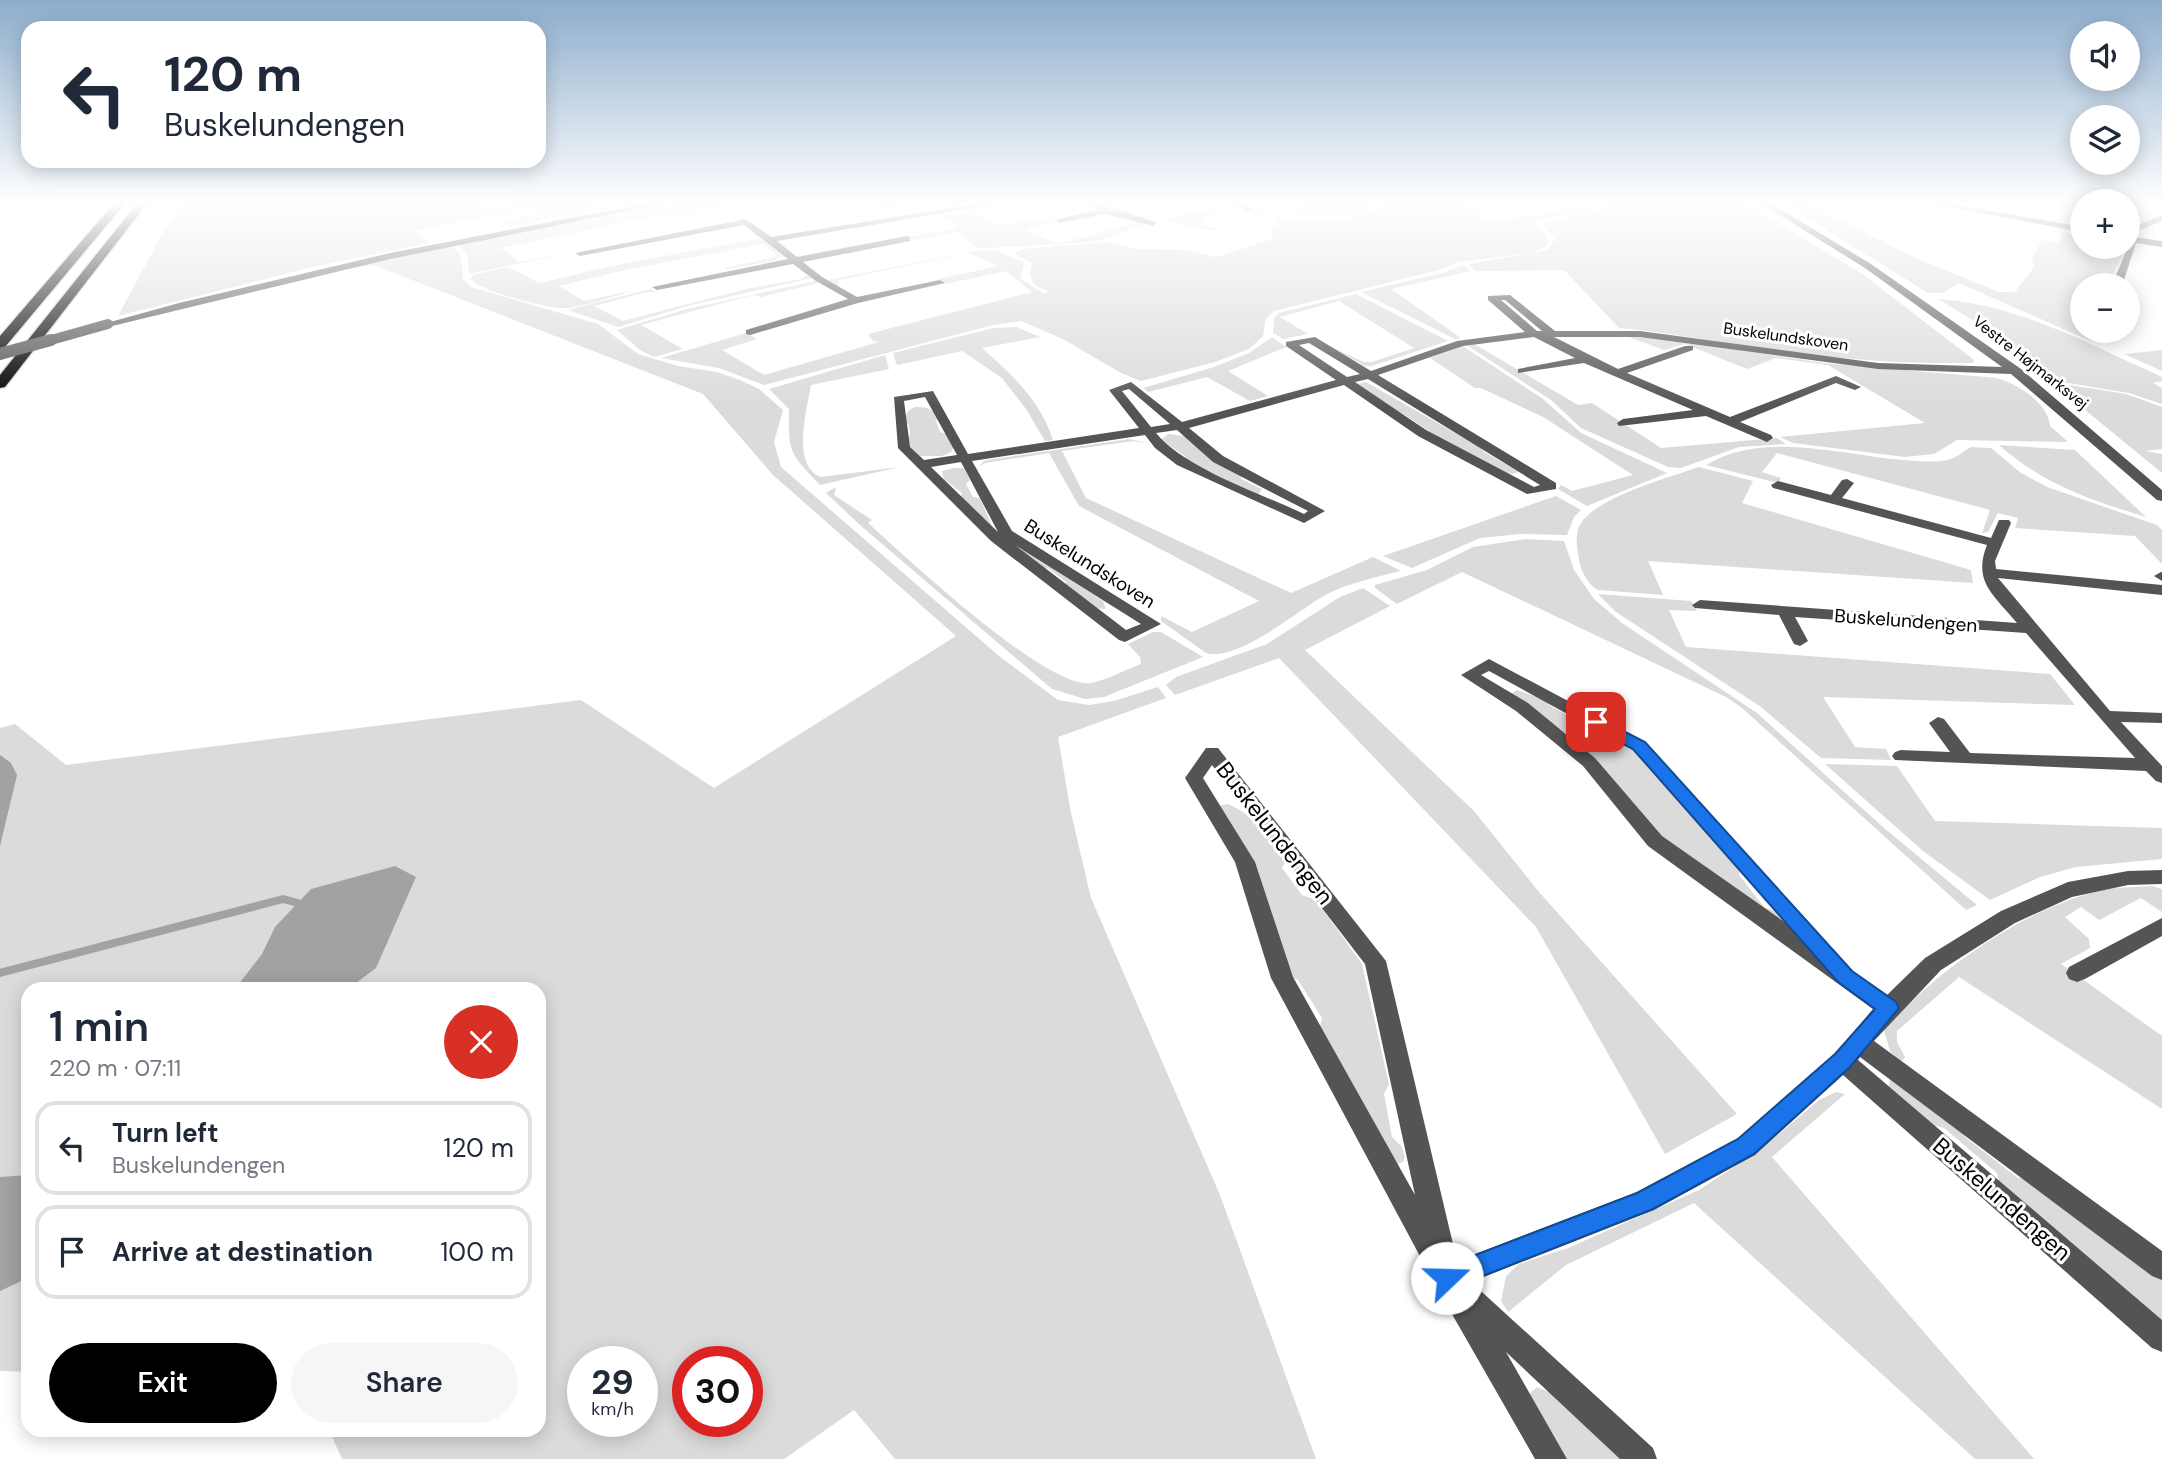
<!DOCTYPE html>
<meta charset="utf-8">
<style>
:root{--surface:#fff;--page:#f6f6f7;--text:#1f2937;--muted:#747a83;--line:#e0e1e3;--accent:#000}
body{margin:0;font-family:"DM Sans",sans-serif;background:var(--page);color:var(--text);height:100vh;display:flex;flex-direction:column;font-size:26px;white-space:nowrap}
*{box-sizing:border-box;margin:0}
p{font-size:23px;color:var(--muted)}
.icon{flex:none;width:38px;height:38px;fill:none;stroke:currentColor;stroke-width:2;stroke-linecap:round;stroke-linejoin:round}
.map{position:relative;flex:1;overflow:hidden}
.panel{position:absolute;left:21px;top:982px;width:525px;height:455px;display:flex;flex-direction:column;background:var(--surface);border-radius:21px;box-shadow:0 4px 18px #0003}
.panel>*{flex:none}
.guide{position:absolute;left:21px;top:21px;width:525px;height:147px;border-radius:21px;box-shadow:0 4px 18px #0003;background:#fff;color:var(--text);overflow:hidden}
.tools{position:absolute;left:2070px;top:21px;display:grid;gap:14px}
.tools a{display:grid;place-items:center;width:70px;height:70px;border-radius:50%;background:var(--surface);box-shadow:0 4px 18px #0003;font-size:35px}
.speed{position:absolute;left:567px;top:1346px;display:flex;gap:14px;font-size:35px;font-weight:700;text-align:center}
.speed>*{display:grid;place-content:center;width:91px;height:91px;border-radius:50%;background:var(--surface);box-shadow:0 4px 18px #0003;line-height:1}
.speed small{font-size:18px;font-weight:400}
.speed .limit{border:10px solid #d22;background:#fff;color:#111}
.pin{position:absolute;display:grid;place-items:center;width:60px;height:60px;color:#fff;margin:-30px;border-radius:14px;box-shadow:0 4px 10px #0006}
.me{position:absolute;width:77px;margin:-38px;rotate:69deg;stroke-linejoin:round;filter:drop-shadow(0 0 5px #0008)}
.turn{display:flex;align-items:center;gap:24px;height:147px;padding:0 28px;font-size:32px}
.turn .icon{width:91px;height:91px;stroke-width:2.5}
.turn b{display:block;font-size:49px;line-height:60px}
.round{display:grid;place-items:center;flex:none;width:74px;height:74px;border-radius:37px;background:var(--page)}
.summary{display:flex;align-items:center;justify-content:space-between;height:119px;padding:0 28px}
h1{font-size:42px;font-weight:600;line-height:52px}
.button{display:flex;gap:14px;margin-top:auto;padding:14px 28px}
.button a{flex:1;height:80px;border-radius:42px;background:var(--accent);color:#fff;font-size:28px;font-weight:600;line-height:80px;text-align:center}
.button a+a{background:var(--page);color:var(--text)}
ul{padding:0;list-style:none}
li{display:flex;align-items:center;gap:21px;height:94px;margin:0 14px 10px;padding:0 14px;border:4px solid var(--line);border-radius:21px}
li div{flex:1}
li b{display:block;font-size:26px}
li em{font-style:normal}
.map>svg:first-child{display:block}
.green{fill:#dbdbdb;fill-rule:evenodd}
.water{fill:#a2a2a2}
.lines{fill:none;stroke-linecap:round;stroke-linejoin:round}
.stream{stroke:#a2a2a2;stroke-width:8}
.highway-casing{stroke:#dbdbdb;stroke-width:3}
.minor{fill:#545454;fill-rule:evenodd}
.highway{fill:#000;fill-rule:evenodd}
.minor-bridge-far1{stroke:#545454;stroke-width:10}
.minor-bridge{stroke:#545454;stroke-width:12}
.route{fill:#1a73e8;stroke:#114b97;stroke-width:2}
.labels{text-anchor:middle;stroke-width:6;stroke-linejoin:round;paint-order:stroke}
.far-street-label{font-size:16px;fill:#000;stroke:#fff}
.street-label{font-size:19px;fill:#000;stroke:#fff}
.near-street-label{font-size:23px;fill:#000;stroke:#fff}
</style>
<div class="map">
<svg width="2162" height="1459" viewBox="0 0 2162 1459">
<rect width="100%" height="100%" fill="#fff"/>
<!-- green -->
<g class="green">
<polygon points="187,201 488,201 476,205 488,211 528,201 594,201 598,209 510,227 502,221 540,213 530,207 416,231 429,243 312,267 118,316 161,236"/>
<polygon points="691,201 769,201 634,220 501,248 520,262 574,252 469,274 467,254 457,244"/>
<path d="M1297,201H1324L1335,205L1353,201H1382C1353,218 1323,219 1290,216L1307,211Z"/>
<path d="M1392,201L1464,203L1488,221L1587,207L1592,209L1539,220L1537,224L1549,242L1545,247L1535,252L1459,262L1439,270L1274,311L1266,318L1263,336L1249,349L1215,362L1141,381L1121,373L1063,339L1021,321L993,325L764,385L719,368L661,358L746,333L757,339L722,350L764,375L879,342L873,341L868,334L1032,292L1006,271L946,284L938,279L999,266L968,253L839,280L837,286L828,280L977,251H997L1022,261L1024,264L1020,278L1044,294L1049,292L1034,285L1030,274L1032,263L1014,254L1023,249L1107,242L1139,249L1184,250L1216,257L1272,239L1271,229L1278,220L1241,210C1256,209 1270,216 1285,218C1319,223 1363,222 1392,201Z"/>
<path d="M1617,201H1741L1864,275L1974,360L1973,363C1891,364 1808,357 1726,343C1690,337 1656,331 1619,328L1564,270L1475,271L1469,264L1547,250L1556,238L1543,225L1545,222L1606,209L1599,204Z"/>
<polygon points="1780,201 1802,201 1920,260 1999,292 2015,292 2034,267 2032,258 2042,240 2059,243 2062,232 2082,235 2082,247 2125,247 2124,251 2108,285 2082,285 2082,331 2100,331 2100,334 2093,342 1959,283 1943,293 1928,293"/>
<polygon points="1225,208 1209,214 1203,225 1219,230 1217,231 1162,221 1181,214"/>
<polygon points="969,212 999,225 1050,219 1056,222 1023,229 1059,244 1139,222 1145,224 1102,240 1083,243 983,248 975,247 960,232 914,240 908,237 958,228 948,218 940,216"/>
<path d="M760,238L782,256L772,261L728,269L725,268L778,256L763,244L629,269L559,286L584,301L636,290C614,296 590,305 568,308C552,310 479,291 471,279L472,275L509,267L539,283L612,266Z"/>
<path d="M452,245L461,256L463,279L471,287L598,324L638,354L678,366L717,372L740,380L759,389L783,410L774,442L781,467L999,656L1058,700L1089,705L1114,701L1158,687L1166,698L1058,737L1071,813L1091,898L1220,1195L1316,1459H895L854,1410L784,1459H342L329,1430H539V989H28V1372L0,1371V728L15,724L66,765L581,700L714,788L956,636L773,475L703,394L374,265L342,270ZM583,1362H642V1421H583ZM688,1362H747V1421H688Z"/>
<polygon points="1462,265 1471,271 1391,289 1461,338 1455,339 1361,292 1446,272"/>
<polygon points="806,275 813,278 687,306 618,327 568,310 650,289 657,292 647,292 594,306 623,321 746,289 801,279"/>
<polygon points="815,281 819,283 761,297 753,295 641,325 683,349 654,357 640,350 617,330 687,309"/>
<polygon points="1356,294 1448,341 1372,366 1365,366 1329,346 1364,362 1372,362 1414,348 1339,301 1280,317 1308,334 1283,339 1273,333 1274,318 1279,313"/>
<path d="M1938,299C2018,304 2090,345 2162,377V381L2153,383L2162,388V404L2129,393L2050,380L2019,357L1997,335Z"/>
<path d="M1017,327L1040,337L982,348C1012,375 1040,400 1053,440L1045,441L1026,409L1002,378L962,351L897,365L893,353L993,328Z"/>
<path d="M1645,336L1824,363L1997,378C2017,384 2048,402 2050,426L2068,442L1957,440L1934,454L1905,457L1793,443L1780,437L1925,423L1828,365L1776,358L1747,369L1685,344L1664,350L1629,337Z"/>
<polygon points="1272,337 1286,347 1228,371 1268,396 1250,401 1207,377 1148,392 1143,388 1214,367 1249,353"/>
<polygon points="1474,344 1578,405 1592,403 1661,448 1777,438 1786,444 1739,447 1681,468 1668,467 1581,428 1551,400 1468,346"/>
<polygon points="1463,346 1543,399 1581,433 1667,473 1587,506 1558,489 1561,485 1572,491 1633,475 1543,417 1481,388 1475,388 1430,358"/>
<polygon points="2162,350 2162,371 2124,354"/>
<path d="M885,355L889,369L811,385C807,409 791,466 821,477L900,467L820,485C790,453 788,453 789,409L769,389Z"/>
<polygon points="1366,382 1481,448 1484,452 1519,472 1511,474 1502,472 1446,443 1402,413 1394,412 1358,384"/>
<polygon points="2051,382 2126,394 2162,407 2162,449 2145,451 2162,454 2162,473"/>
<path d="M915,407C925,407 934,408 938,418L936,421L940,432L946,434L954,446L951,452L942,456H920L908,445L906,439L910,436L909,425L903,422L908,411Z"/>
<polygon points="1168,434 1184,436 1241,475 1241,479 1262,489 1258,495 1186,461 1185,456 1161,440"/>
<path d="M1130,439L1149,444L1133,441L1062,451L1086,498L1291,593L1373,557L1401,571C1376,577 1350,583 1327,594C1299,609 1239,662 1206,653L1161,621V616L1192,632L1259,601L1079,506L1049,453L985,463L979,467L984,461L994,459Z"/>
<path d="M1999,445L2075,450L2146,517C2092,501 2041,483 1999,445Z"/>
<path d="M1971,447L1991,448L2021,473L2047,487L2157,525L2162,530V564L2135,536L2015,528L2018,518L1998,513L1988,532L1982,533L1990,510L1777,453L1762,472L1781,478L1778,483L1706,465C1764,430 1841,455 1904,460C1917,461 1934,463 1947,460C1955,459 1964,451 1971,447Z"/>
<path d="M1699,467L1753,481L1742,503L1971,570L1973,583L1648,561L1663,595L1598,590C1588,585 1580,570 1579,559C1577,549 1575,537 1579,527C1591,498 1671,477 1699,467Z"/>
<polygon points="953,468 964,468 970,480 966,484 973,497 980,498 992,526 961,497 962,493 944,479 942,471"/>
<path d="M836,487L834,495L872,520L868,523C905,556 1047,690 1091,683C1107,680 1125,670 1141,664L1140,657L1128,644L1153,632H1161L1203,657L1104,697L1085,699L1052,689L860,525L826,493Z"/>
<polygon points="1556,496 1581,510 1574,517 1567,535 1520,534 1480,538 1412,568 1383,556"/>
<polygon points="1526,539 1564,541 1574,570 1594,599 1622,623 1757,713 1884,828 1977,905 1966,910 1742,708 1726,697 1462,572 1397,604 1375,588 1375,585 1427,570 1473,547"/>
<path d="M1023,550L1103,601L1106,609C1090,610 1077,597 1065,589L1066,582L1048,568H1040L1019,551Z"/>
<polygon points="1363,588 1390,606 1305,650 1474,811 1539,892 1737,1114 1665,1154 1536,927 1279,658 1175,695 1166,685 1176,677 1267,644 1340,597"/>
<polygon points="1598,594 1691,601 1697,611 1669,610 1686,647 2050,674 2075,705 1823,697 1855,747 1886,749 1891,760 1821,758 1761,707 1616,612"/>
<polygon points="1517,690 1546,700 1549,705 1579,722 1594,725 1630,746 1740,867 1739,875 1764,907 1778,912 1784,921 1781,924 1675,852 1582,750 1582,745 1511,694"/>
<polygon points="1825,764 1897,766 1935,821 2162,828 2162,859 2076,867 2040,877 1990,900 1923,851"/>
<path d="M1228,804C1254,815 1270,837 1287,858L1282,868L1302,895L1316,900L1362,964L1389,1084L1384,1094L1392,1137L1402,1147L1405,1157L1403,1162L1390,1166L1319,1031L1322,1018L1298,980L1287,975L1219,806Z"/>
<path d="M2152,886L2162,889V912L2141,898L2099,920L2081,907L2065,917L2089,939L2090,948L2061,964L2162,1036V1109L1959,977L1897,1031V1042L1905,1057L1900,1063L1890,1051L1884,1030C1936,970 2035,900 2115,888C2127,887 2140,887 2152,886Z"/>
<polygon points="1890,1079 1957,1122 1965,1137 2018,1178 2035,1180 2162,1275 2162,1328 2000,1187 1997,1173 1944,1128 1925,1123 1895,1097 1889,1086"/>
<polygon points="1836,1092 1845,1094 1772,1157 2034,1459 1975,1459 1694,1203 1566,1265 1508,1312 1501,1301 1506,1276 1519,1264 1568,1248 1699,1190 1761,1149 1819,1100"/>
<polygon points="1537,1387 1558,1396 1624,1459 1558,1459 1528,1395"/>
</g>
<!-- water -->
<g class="water">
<polygon points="0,755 11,763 17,775 0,846"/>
<polygon points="395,866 416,877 376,968 348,989 235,989 262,954 275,927 311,889"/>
<polygon points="28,1175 28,1278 0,1291 0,1177"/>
</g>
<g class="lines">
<!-- stream -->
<polyline class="stream" points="0,973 283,899 298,903"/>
<defs>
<g id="highway">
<polygon points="116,201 127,201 5,347 0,348 0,336"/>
<polygon points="139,201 149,201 5,387 0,388 0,375"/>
</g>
</defs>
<!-- highway casing -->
<use href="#highway" class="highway-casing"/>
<!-- minor -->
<g class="minor">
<polygon points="658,201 679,201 390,259 108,327 103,324 179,303 390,253"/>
<polygon points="879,201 889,201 894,206 887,208"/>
<polygon points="994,201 1015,201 777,241 797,257 907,236 910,237 910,241 803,262 822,277 857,297 940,280 945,283 858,303 750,335 746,334 746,330 848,299 816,281 793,264 657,290 652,287 788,259 744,225 580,256 575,253 746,219 771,237"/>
<path d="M1084,201C1091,201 1151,219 1157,223L1153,226L1105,214L1059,223L1055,220L1097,210Z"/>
<polygon points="1230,201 1241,201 1253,209 1246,211"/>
<path d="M1757,201H1767L1871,264L2021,369L2162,490V501L2157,500L2011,374L1878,369L1640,337H1554L1618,369L1685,346H1693V350L1627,373L1730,417L1836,376L1861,387L1855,390L1836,383L1740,422L1771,435L1773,438L1767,442L1706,416L1619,426L1617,423L1623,419L1693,410L1584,363L1518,373V369L1575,358L1534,337L1463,346L1378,375L1556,483V489L1527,494L1418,436L1344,385L1189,428L1223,456L1325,511L1304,523L1177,465L1155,448L1145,435L972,461L1012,531L1161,624L1125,642L1119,640L991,541L898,448L894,397L933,391L968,454L1139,428L1109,390L1131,382L1182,422L1336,380L1286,346V342L1315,337L1371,371L1457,341L1525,332L1488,300V296L1510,295L1555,331H1640L1878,363L2002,367L1865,268ZM1501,300H1505L1542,331H1537ZM1309,343L1360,374L1347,377L1299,345ZM1368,379L1540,485L1534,487L1426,430L1355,382ZM1129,389L1170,424L1151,427L1122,391ZM925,397L957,455L924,460L910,447L904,401ZM1177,430L1213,462L1308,511L1304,514C1262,494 1184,468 1156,433ZM961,462L998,532L931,467ZM1015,545L1141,624L1126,630Z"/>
<polygon points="1916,201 1936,201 2082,227 2082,232"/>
<polygon points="2162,215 2162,221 2128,235 2128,229"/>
<polygon points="2128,236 2162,241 2162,247 2136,243 2124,280 2119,283 2114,280 2128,247"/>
<path d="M1847,479L1854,483L1842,498L1991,538L1999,520H2009L2011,523L1995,561L1996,569L2162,585V595L1998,578L2110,711L2162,713V723L2121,722L2162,766V783L2156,781L2146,771L1895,760L1892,756L1895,752L1901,750L1950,752L1929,723L1938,717L1944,719L1970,753L2135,758L2026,633L1795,617L1808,641L1800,646L1794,644L1779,615L1695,608L1692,605L1700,600L2017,623C1995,596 1972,582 1987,545L1773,488L1771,485L1778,481L1831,495L1842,480Z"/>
<polygon points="2161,572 2162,572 2162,581 2154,576"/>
<path d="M1489,659L1645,742L1854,972L1887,995L1925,958L2001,911L2068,882L2128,871L2162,870V884L2128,885L2072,897L2015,923L1941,970L1874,1041L2162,1251V1280L2152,1276L1860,1057L1858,1060L2162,1320V1352L2152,1348L1843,1075L1755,1155L1654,1210L1471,1282L1653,1448L1657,1459H1620L1506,1352L1567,1459H1535L1437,1288L1271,978L1235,862L1185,778L1206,748H1218L1386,961L1457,1261L1637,1192L1737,1139L1835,1054L1873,1009L1648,846L1583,766L1516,711L1461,675ZM1489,671L1633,750L1786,923L1662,836L1595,758L1528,703L1481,675ZM1212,765L1365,964L1415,1195L1293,977L1255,862L1203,778Z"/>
<polygon points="2162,918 2162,936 2085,979 2077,982 2069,979 2066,973 2069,967"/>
</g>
<!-- highway -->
<use href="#highway" class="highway"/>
<!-- minor-bridge-far1 -->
<polyline class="minor-bridge-far1" points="44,342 108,324"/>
<!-- minor-bridge -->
<polyline class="minor-bridge" points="0,354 51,340"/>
</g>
<!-- sky -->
<linearGradient id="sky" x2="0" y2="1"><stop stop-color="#8cadcc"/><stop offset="0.5" stop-color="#fff"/><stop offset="1" stop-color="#fff" stop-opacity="0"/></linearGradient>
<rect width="2162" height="406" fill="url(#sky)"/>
<!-- route -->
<polygon class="route" points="1596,717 1645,742 1852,971 1896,1002 1899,1008 1850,1067 1754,1154 1653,1209 1447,1290 1439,1287 1435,1278 1439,1269 1637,1193 1738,1139 1835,1054 1875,1009 1838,982 1633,749 1590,726 1588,722"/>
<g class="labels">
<!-- far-street labels -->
<g class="far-street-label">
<text transform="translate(1786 336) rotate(8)" y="6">Buskelundskoven</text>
<text transform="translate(2031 362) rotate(38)" y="6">Vestre Højmarksvej</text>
</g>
<!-- street labels -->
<g class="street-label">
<text transform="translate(1090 563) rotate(32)" y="7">Buskelundskoven</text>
<text transform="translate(1906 620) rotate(4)" y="7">Buskelundengen</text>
</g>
<!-- near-street labels -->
<g class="near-street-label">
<text transform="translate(1275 833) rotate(52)" y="8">Buskelundengen</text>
<text transform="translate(2002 1199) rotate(41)" y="8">Buskelundengen</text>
</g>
</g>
</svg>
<div class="tools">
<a><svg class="icon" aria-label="sound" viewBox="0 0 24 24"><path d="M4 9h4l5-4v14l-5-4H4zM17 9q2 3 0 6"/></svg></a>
<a><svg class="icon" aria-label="layers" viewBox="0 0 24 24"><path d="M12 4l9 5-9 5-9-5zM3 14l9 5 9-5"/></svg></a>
<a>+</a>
<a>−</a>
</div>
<div class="speed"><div>29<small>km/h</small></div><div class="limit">30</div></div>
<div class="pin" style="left:1596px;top:722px;background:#d93025"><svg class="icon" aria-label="arrive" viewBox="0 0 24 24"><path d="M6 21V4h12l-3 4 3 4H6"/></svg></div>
<svg class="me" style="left:1447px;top:1278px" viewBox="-20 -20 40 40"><circle r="19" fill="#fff"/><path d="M0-13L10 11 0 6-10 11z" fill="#1a73e8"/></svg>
<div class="guide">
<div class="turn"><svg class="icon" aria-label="left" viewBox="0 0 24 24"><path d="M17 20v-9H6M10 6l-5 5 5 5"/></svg><div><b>120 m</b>Buskelundengen</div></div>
</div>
<section class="panel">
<div class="summary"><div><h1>1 min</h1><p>220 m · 07:11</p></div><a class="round" style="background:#d93025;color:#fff"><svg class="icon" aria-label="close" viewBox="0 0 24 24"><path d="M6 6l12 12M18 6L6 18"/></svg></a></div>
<ul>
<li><svg class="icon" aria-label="left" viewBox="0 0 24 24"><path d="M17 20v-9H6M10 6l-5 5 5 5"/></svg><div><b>Turn left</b><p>Buskelundengen</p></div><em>120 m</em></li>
<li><svg class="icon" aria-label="arrive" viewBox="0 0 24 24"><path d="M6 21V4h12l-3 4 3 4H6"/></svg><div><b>Arrive at destination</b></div><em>100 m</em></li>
</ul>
<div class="button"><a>Exit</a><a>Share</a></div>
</section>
</div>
